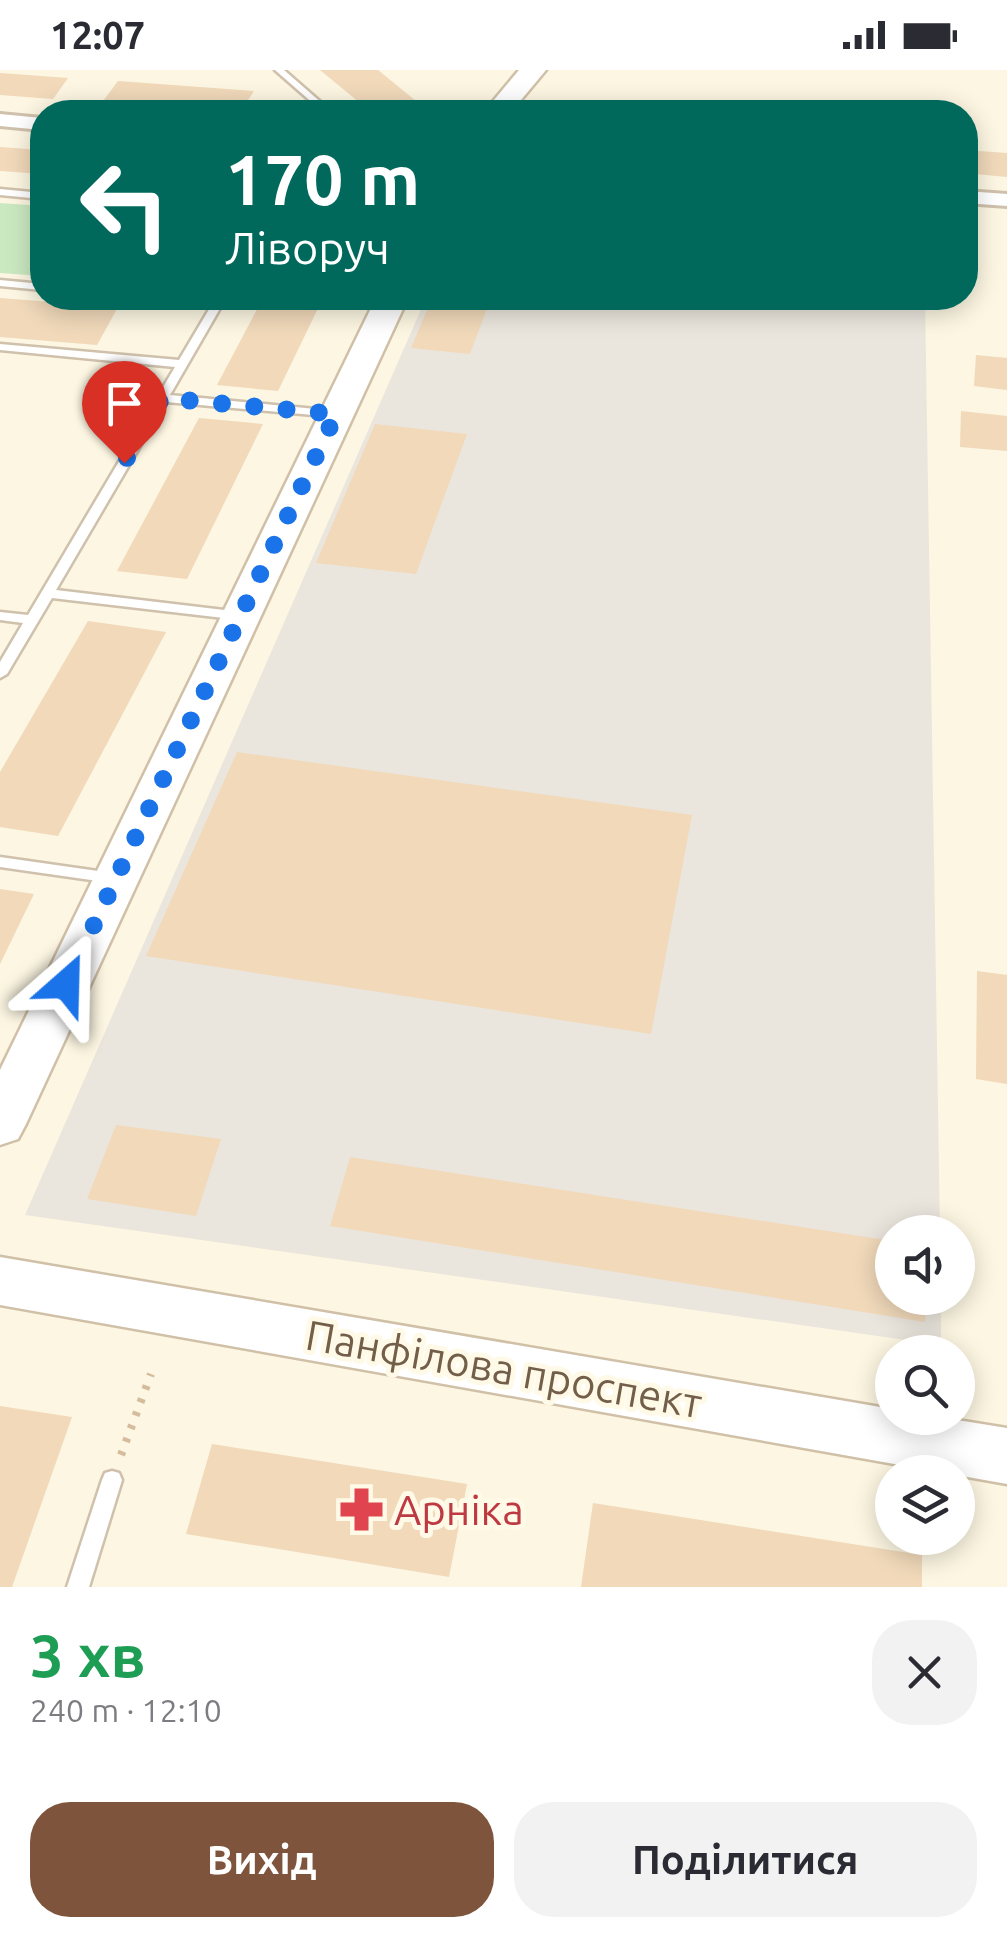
<!DOCTYPE html>
<html lang="uk">
<meta charset="utf-8">
<style>
:root{--surface:#fff;--page:#f2f2f3;--text:#2b2b33;--muted:#7c7c81;--accent:#7f543c}
body{margin:0;font-family:Ubuntu,sans-serif;background:var(--page);color:var(--text);height:100vh;display:flex;flex-direction:column;font-size:38px;white-space:nowrap}
*{box-sizing:border-box;margin:0}
p{font-size:32px;color:var(--muted)}
.icon{flex:none;width:55px;height:55px;fill:none;stroke:currentColor;stroke-width:2;stroke-linecap:round;stroke-linejoin:round}
.map{position:relative;height:1517px;overflow:hidden}
.drawer{display:flex;flex-direction:column;background:var(--surface);flex:1}
.drawer>*{flex:none}
.top-card{position:absolute;left:30px;top:30px;width:948px;height:210px;border-radius:40px;box-shadow:0 5px 25px #0003;background:#00695c;color:#fff;overflow:hidden}
.fabs{position:absolute;left:875px;top:1145px;display:grid;gap:20px}
.fabs a{display:grid;place-items:center;width:100px;height:100px;border-radius:50%;background:var(--surface);box-shadow:0 5px 25px #0003;font-size:50px}
.pin{position:absolute;display:grid;place-items:center;width:85px;height:85px;color:#fff;margin:-102px -42px;border-radius:50% 50% 50% 0;rotate:-45deg;box-shadow:0 0 10px #0007}
.pin .icon{rotate:45deg}
.me{position:absolute;width:110px;margin:-55px;rotate:25deg;stroke-linejoin:round;filter:drop-shadow(0 0 8px #0008)}
.turn{display:flex;align-items:center;gap:35px;height:210px;padding:0 30px;font-size:45px}
.turn .icon{width:130px;height:130px;stroke-width:2.5}
.turn b{display:block;font-size:70px;line-height:85px}
.round{display:grid;place-items:center;flex:none;width:105px;height:105px;border-radius:40px;background:var(--page)}
.head{display:flex;align-items:center;justify-content:space-between;height:170px;padding:0 30px}
h1{font-size:60px;font-weight:700;line-height:75px;color:#1e9e55}
.button{display:flex;gap:20px;margin-top:auto;padding:20px 30px}
.button a{flex:1;height:115px;border-radius:40px;background:var(--accent);color:#fff;font-size:40px;font-weight:700;line-height:115px;text-align:center}
.button a+a{background:var(--page);color:var(--text)}
.status{display:flex;justify-content:space-between;align-items:center;height:70px;padding:0 50px;background:var(--surface);direction:ltr}
.status svg{height:28px;fill:currentColor}
.map>svg:first-child{display:block}
.industrial{fill:#ebe6dd}
.green{fill:#cae9c1}
.building{fill:#f1d9ba}
.lines{fill:none;stroke-linecap:round;stroke-linejoin:round}
.lane-casing{stroke:#cfc1ac;stroke-width:5}
.street-casing{stroke:#cfc1ac;stroke-width:6}
.secondary-casing{stroke:#d0c0a7;stroke-width:5}
.path{stroke:#d5bc9d;stroke-width:8;stroke-dasharray:4 10;stroke-linecap:butt}
.lane{fill:#fff;fill-rule:evenodd}
.street{fill:#fff;fill-rule:evenodd}
.secondary{fill:#fff;fill-rule:evenodd}
.route{stroke:#1a73e8;stroke-width:18;stroke-dasharray:0 32.4}
.labels{text-anchor:middle;stroke-width:10;stroke-linejoin:round;paint-order:stroke}
.near-street-label{font-size:42px;fill:#735f49;stroke:#fffae7}
.near-health-label{font-size:42px;fill:#be3a42;stroke:#fffae7;text-anchor:start}
</style>
<div class="status"><b>12:07</b><svg viewBox="0 0 49 12"><path d="M0 12V9h3v3zM5 12V6h3v6zM10 12V3h3v9zM15 12V0h3v12zM26 1h20v11H26zM47 4h2v5h-2z"/></svg></div>
<div class="map">
<svg width="1007" height="1517" viewBox="0 0 1007 1517">
<rect width="100%" height="100%" fill="#fcf6e2"/>
<!-- industrial -->
<polygon class="industrial" points="426,228 925,228 940,1162 892,1162 892,1228 941,1228 941,1275 25,1145"/>
<!-- green -->
<polygon class="green" points="0,133 42,136 42,206 0,203"/>
<!-- building -->
<g class="building">
<polygon points="320,0 378,0 427,40 371,42"/>
<polygon points="0,3 68,8 53,29 0,25"/>
<polygon points="118,11 254,21 241,41 103,31"/>
<polygon points="0,77 42,80 42,104 0,101"/>
<polygon points="965,80 1007,83 1007,107 965,103"/>
<polygon points="0,228 118,237 97,275 0,267"/>
<polygon points="263,228 323,228 278,321 217,315"/>
<polygon points="432,228 491,228 470,284 411,278"/>
<polygon points="976,285 1007,288 1007,320 974,316"/>
<polygon points="961,341 1007,346 1007,381 960,377"/>
<polygon points="199,348 263,354 187,509 117,501"/>
<polygon points="375,354 467,364 416,504 316,493"/>
<polygon points="88,551 166,562 58,766 0,757 0,702"/>
<polygon points="237,682 692,745 651,964 146,886"/>
<polygon points="0,819 34,824 0,894"/>
<polygon points="977,901 1007,905 1007,1014 976,1009"/>
<polygon points="116,1055 221,1069 196,1146 87,1129"/>
<polygon points="350,1087 892,1171 892,1228 926,1228 925,1252 330,1156"/>
<polygon points="0,1336 72,1347 12,1517 0,1517"/>
<polygon points="212,1374 467,1414 449,1507 186,1464"/>
<polygon points="593,1433 922,1485 922,1517 581,1517"/>
</g>
<g class="lines">
<defs>
<g id="lane">
<polygon points="275,0 284,0 332,42 323,42"/>
<polygon points="0,119 42,123 42,129 0,125"/>
<polygon points="0,210 42,214 42,220 0,216"/>
<polygon points="150,228 226,228 170,325 336,341 342,344 336,347 166,332 56,520 241,542 248,546 241,550 52,528 7,604 0,608 0,592 23,553 0,550 0,542 28,545 175,297 0,280 0,274 179,290 211,236 155,231"/>
<polygon points="0,787 112,803 120,808 112,813 0,797"/>
<polygon points="112,1401 119,1403 122,1410 89,1517 67,1517 102,1410 105,1403"/>
</g>
<g id="street">
<polygon points="0,44 42,48 42,60 0,56"/>
<polygon points="965,121 1007,124 1007,136 965,133"/>
</g>
<g id="secondary">
<polygon points="519,0 546,0 511,42 484,42"/>
<polygon points="376,228 408,228 26,1054 18,1069 0,1075 0,1000"/>
<polygon points="0,1187 892,1339 892,1348 945,1348 1007,1358 1007,1414 0,1235"/>
</g>
</defs>
<!-- lane casing -->
<use href="#lane" class="lane-casing"/>
<!-- street casing -->
<use href="#street" class="street-casing"/>
<!-- secondary casing -->
<use href="#secondary" class="secondary-casing"/>
<!-- path -->
<polyline class="path" points="121,1385 151,1304"/>
<!-- lane -->
<use href="#lane" class="lane"/>
<!-- street -->
<use href="#street" class="street"/>
<!-- secondary -->
<use href="#secondary" class="secondary"/>
</g>
<g class="lines">
<!-- route -->
<polyline class="route" points="66,914 336,344 162,328 124,393"/>
</g>
<!-- icons -->
<defs>
<symbol id="pharmacy-bare" viewBox="-9 -9 18 18"><path d="M-2-6h4v4h4v4h-4v4h-4v-4h-4v-4h4Z" fill="#e0444e" stroke="#fffae7" stroke-width="2.5" paint-order="stroke"/></symbol>
</defs>
<g fill-rule="evenodd">
<use href="#pharmacy-bare" x="330" y="1408" width="63" height="63"/>
</g>
<g class="labels">
<!-- near-street labels -->
<g class="near-street-label">
<text transform="translate(504 1299) rotate(10)" y="15">Панфілова проспект</text>
</g>
<!-- near-health labels -->
<g class="near-health-label">
<text x="394" y="1455">Арніка</text>
</g>
</g>
</svg>
<div class="fabs">
<a><svg class="icon" aria-label="sound" viewBox="0 0 24 24"><path d="M4 9h4l5-4v14l-5-4H4zM17 9q2 3 0 6"/></svg></a>
<a><svg class="icon" aria-label="search" viewBox="0 0 24 24"><circle cx="10" cy="10" r="6"/><path d="M15 15l6 6"/></svg></a>
<a><svg class="icon" aria-label="layers" viewBox="0 0 24 24"><path d="M12 4l9 5-9 5-9-5zM3 14l9 5 9-5"/></svg></a>
</div>
<div class="pin" style="left:124px;top:393px;background:#d93025"><svg class="icon" aria-label="arrive" viewBox="0 0 24 24"><path d="M6 21V4h12l-3 4 3 4H6"/></svg></div>
<svg class="me" style="left:66px;top:914px" viewBox="-20 -20 40 40"><path d="M0-17L14 15 0 8-14 15z" fill="#1a73e8" stroke="#fff" stroke-width="4"/></svg>
<div class="top-card">
<div class="turn"><svg class="icon" aria-label="left" viewBox="0 0 24 24"><path d="M17 20v-9H6M10 6l-5 5 5 5"/></svg><div><b>170 m</b>Ліворуч</div></div>
</div>
</div>
<section class="drawer">
<div class="head"><div><h1>3 хв</h1><p>240 m · 12:10</p></div><a class="round"><svg class="icon" aria-label="close" viewBox="0 0 24 24"><path d="M6 6l12 12M18 6L6 18"/></svg></a></div>
<div class="button"><a>Вихід</a><a>Поділитися</a></div>
</section>
